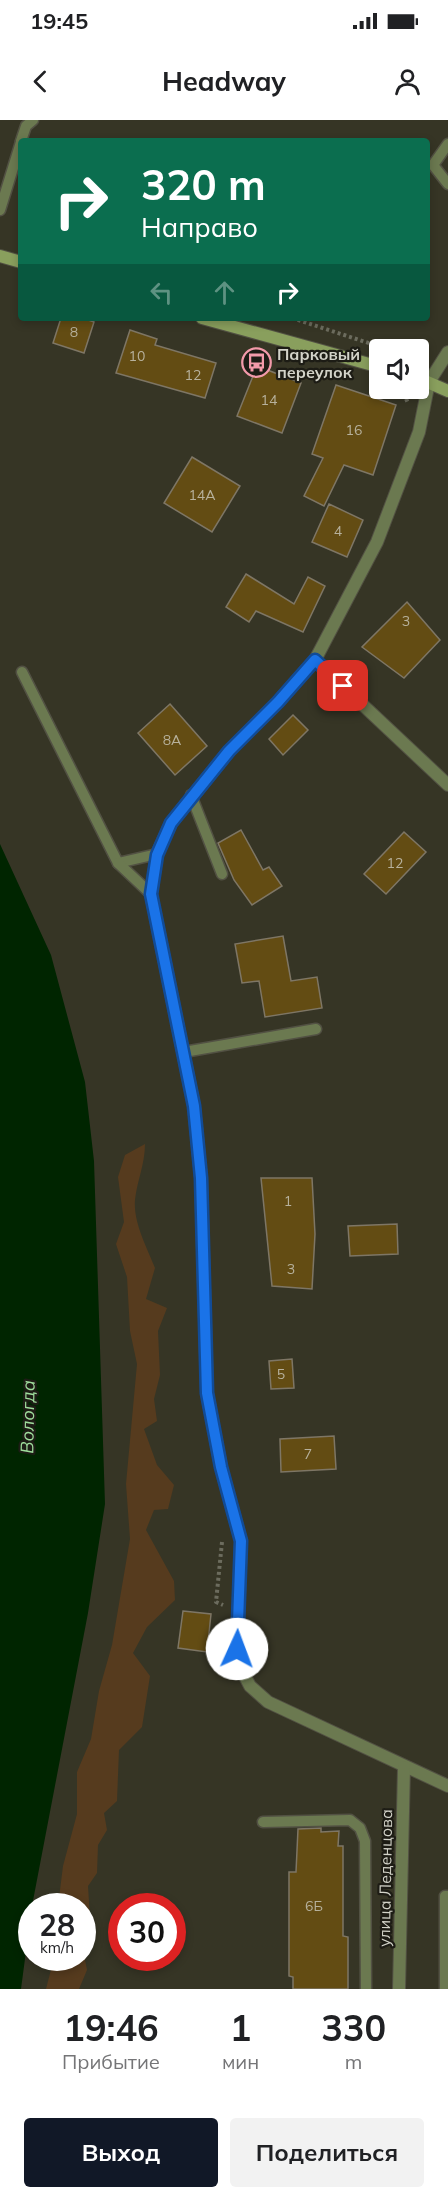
<!DOCTYPE html>
<html lang="ru">
<meta charset="utf-8">
<style>
:root{--surface:#fff;--page:#f2f2f2;--text:#202124;--muted:#757577;--accent:#111827}
body{margin:0;font-family:Mulish,sans-serif;background:var(--page);color:var(--text);height:100vh;display:flex;flex-direction:column;font-size:22px;white-space:nowrap}
*{box-sizing:border-box;margin:0}
p{font-size:20px;color:var(--muted)}
.icon{flex:none;width:33px;height:33px;fill:none;stroke:currentColor;stroke-width:2;stroke-linecap:round;stroke-linejoin:round}
.map{position:relative;height:1869px;overflow:hidden}
.side{display:flex;flex-direction:column;background:var(--surface);flex:1}
.side>*{flex:none}
.banner{position:absolute;left:18px;top:18px;width:412px;height:183px;border-radius:6px;box-shadow:0 3px 9px #0003;background:#0b6e4f;color:#fff;overflow:hidden}
.fabs{position:absolute;left:369px;top:219px;display:grid;gap:12px}
.fabs a{display:grid;place-items:center;width:60px;height:60px;border-radius:6px;background:var(--surface);box-shadow:0 3px 9px #0003;font-size:30px}
.speed{position:absolute;left:18px;top:1773px;display:flex;gap:12px;font-size:30px;font-weight:700;text-align:center}
.speed>*{display:grid;place-content:center;width:78px;height:78px;border-radius:50%;background:var(--surface);box-shadow:0 3px 9px #0003;line-height:1}
.speed small{font-size:15px;font-weight:400}
.speed .limit{border:9px solid #d22;background:#fff;color:#111}
.pin{position:absolute;display:grid;place-items:center;width:51px;height:51px;color:#fff;margin:-26px;border-radius:12px;box-shadow:0 3px 9px #0006}
.me{position:absolute;width:66px;margin:-33px;rotate:2deg;stroke-linejoin:round;filter:drop-shadow(0 0 4px #0008)}
.turn{display:flex;align-items:center;gap:21px;height:126px;padding:0 24px;font-size:27px}
.turn .icon{width:78px;height:78px;stroke-width:2.5}
.turn b{display:block;font-size:42px;line-height:51px}
.lanes{display:flex;align-items:center;height:57px;padding:0 24px;background:#0003;justify-content:center;gap:30px;direction:ltr}
.lanes .off{opacity:.35}
.eta{display:flex;justify-content:space-evenly;align-items:center;height:102px;text-align:center}
.eta b{font-size:36px;font-weight:700;line-height:42px}
.action{display:flex;gap:12px;margin-top:auto;padding:12px 24px}
.action a{flex:1;height:69px;border-radius:6px;background:var(--accent);color:#fff;font-size:24px;font-weight:700;line-height:69px;text-align:center}
.action a+a{background:var(--page);color:var(--text)}
.status{display:flex;justify-content:space-between;align-items:center;height:42px;padding:0 30px;background:var(--surface);direction:ltr}
.status svg{height:16px;fill:currentColor}
header{display:flex;justify-content:space-between;align-items:center;height:78px;padding:0 24px;background:var(--surface);font-size:27px;font-weight:700}
.map>svg:first-child{display:block}
.green{fill:#563b1e}
.water{fill:#002500}
.building{fill:#634c13;stroke:#7e7665;stroke-width:1.5}
.lines{fill:none;stroke-linecap:round;stroke-linejoin:round}
.lane-casing{stroke:#525143;stroke-width:13}
.street-casing{stroke:#525143;stroke-width:14}
.secondary-casing{stroke:#525143;stroke-width:14}
.path{stroke:#6c6c5e;stroke-width:4;stroke-dasharray:3 3;stroke-linecap:butt}
.lane{stroke:#6b7950;stroke-width:10}
.street{stroke:#6b7950;stroke-width:12}
.secondary{stroke:#899f5d;stroke-width:12}
.route-casing{stroke:#114b97;stroke-width:15}
.route{stroke:#1a73e8;stroke-width:10}
.labels{text-anchor:middle;stroke-width:4.5;stroke-linejoin:round;paint-order:stroke}
.number-label{font-size:14px;fill:#b7b19c}
.poi-label{font-size:16px;font-weight:bold;fill:#d3d3c9;stroke:#1d1c15;text-anchor:start}
.street-label{font-size:16px;fill:#d3d3c9;stroke:#1d1c15}
.water-label{font-size:18px;font-style:italic;fill:#9edc9b;stroke:#1d1c15}
</style>
<div class="status"><b>19:45</b><svg viewBox="0 0 49 12"><path d="M0 12V9h3v3zM5 12V6h3v6zM10 12V3h3v9zM15 12V0h3v12zM26 1h20v11H26zM47 4h2v5h-2z"/></svg></div>
<header><svg class="icon" aria-label="back" viewBox="0 0 24 24"><path d="M15 5l-7 7 7 7"/></svg>Headway<svg class="icon" aria-label="person" viewBox="0 0 24 24"><circle cx="12" cy="8" r="4"/><path d="M4 21q1-7 8-7t8 7"/></svg></header>
<div class="map">
<svg width="448" height="1869" viewBox="0 0 448 1869">
<rect width="100%" height="100%" fill="#363525"/>
<!-- green -->
<g class="green">
<path d="M145,1024C145,1044 137,1061 135,1080C133,1102 147,1128 155,1148L146,1179L167,1188L158,1211L160,1255L154,1279L157,1301L144,1309L157,1345L174,1365L168,1389L154,1390L146,1410L174,1461L175,1480L147,1507L133,1533L150,1556L142,1607L119,1630L117,1681L104,1693L107,1710L98,1725L97,1753L88,1766L90,1798L83,1800L82,1786H58L63,1746L77,1694V1652L91,1619L99,1571L112,1525L130,1419L126,1364L137,1244L130,1211L127,1157L116,1124L124,1102L118,1057L125,1035Z"/>
<polygon points="83,1829 87,1850 79,1869 46,1869 54,1838 82,1838"/>
</g>
<!-- water -->
<polygon class="water" points="0,724 51,835 85,962 94,1041 105,1384 88,1493 32,1786 21,1869 0,1869"/>
<!-- building -->
<g class="building">
<polygon points="61,198 83,198 94,202 84,233 53,223"/>
<polygon points="130,210 157,219 155,225 216,243 205,278 116,253"/>
<polygon points="257,246 301,263 282,313 237,296"/>
<polygon points="336,265 396,285 373,355 344,345 324,386 304,376 323,338 312,334"/>
<polygon points="192,337 240,366 212,412 164,383"/>
<polygon points="329,384 363,400 347,437 312,422"/>
<polygon points="246,454 294,484 308,457 325,466 303,512 256,491 249,502 226,487"/>
<polygon points="407,482 440,520 404,558 362,527"/>
<polygon points="170,584 207,626 175,655 138,613"/>
<polygon points="293,595 308,610 283,635 269,619"/>
<polygon points="241,710 263,750 269,747 282,766 252,785 234,760 218,723"/>
<polygon points="404,712 426,732 386,774 364,754"/>
<polygon points="283,816 291,861 317,857 322,888 265,897 259,861 242,863 235,824"/>
<polygon points="261,1058 312,1058 315,1114 312,1169 272,1166"/>
<polygon points="397,1104 398,1134 350,1136 348,1106"/>
<polygon points="292,1239 294,1268 271,1269 269,1241"/>
<polygon points="334,1316 336,1349 281,1352 280,1319"/>
<polygon points="183,1491 211,1494 207,1532 178,1528"/>
<polygon points="321,1708 321,1712 339,1711 338,1726 343,1726 343,1816 348,1817 348,1869 293,1869 293,1857 289,1856 289,1752 296,1752 298,1709"/>
</g>
<g class="lines">
<defs>
<g id="lane">
<polyline points="21,21 26,6 33,0"/>
<polyline points="448,24 433,45 448,64"/>
<polyline points="0,90 21,22"/>
<polyline points="22,552 118,743 157,734"/>
<polyline points="191,675 222,754"/>
<polyline points="118,743 151,774"/>
<polyline points="184,932 316,909"/>
<polyline points="263,1702 350,1700 360,1708 365,1721 366,1869"/>
<polyline points="445,1869 445,1776 448,1776"/>
</g>
<g id="street">
<polyline points="448,232 429,262 419,312 377,422 315,540 448,665"/>
<polyline points="315,540 278,582 229,631 171,703 157,734 151,774 194,986 201,1058 207,1273 221,1347 241,1421 237,1529 241,1549 250,1566 268,1582 448,1666"/>
<polyline points="399,1869 404,1647"/>
</g>
<g id="secondary">
<polyline points="0,136 21,142"/>
<polyline points="202,198 380,247"/>
<polyline points="418,258 448,271"/>
</g>
</defs>
<!-- lane casing -->
<use href="#lane" class="lane-casing"/>
<!-- street casing -->
<use href="#street" class="street-casing"/>
<!-- secondary casing -->
<use href="#secondary" class="secondary-casing"/>
<!-- path -->
<g class="path">
<polyline points="292,198 390,230"/>
<polyline points="401,268 408,283"/>
<polyline points="222,1422 216,1482 223,1485"/>
</g>
<!-- lane -->
<use href="#lane" class="lane"/>
<!-- street -->
<use href="#street" class="street"/>
<!-- secondary -->
<use href="#secondary" class="secondary"/>
</g>
<g class="lines">
<defs>
<polyline id="route" points="237,1529 241,1421 221,1347 207,1273 201,1058 194,986 151,774 157,735 171,703 229,631 278,582 315,540 343,566"/>
</defs>
<!-- route casing -->
<use href="#route" class="route-casing"/>
<!-- route -->
<use href="#route" class="route"/>
</g>
<!-- icons -->
<defs>
<symbol id="bus-ring" viewBox="-11 -11 22 22"><circle r="9.5" fill="#1d1c15" stroke="#f39aaa" stroke-width="1.5"/><path d="M-5-6H5V4H4V6H2V4H-2V6H-4V4H-5ZM-3.5-4V0h7V-4ZM-3.5 1.2v1.5H-2V1.2ZM2 1.2v1.5H3.5V1.2Z" fill="#f39aaa"/></symbol>
</defs>
<g fill-rule="evenodd">
<use href="#bus-ring" x="240" y="226" width="33" height="33"/>
</g>
<g class="labels">
<!-- number labels -->
<g class="number-label">
<text x="74" y="217">8</text>
<text x="137" y="241">10</text>
<text x="193" y="260">12</text>
<text x="269" y="285">14</text>
<text x="354" y="315">16</text>
<text x="202" y="380">14А</text>
<text x="338" y="416">4</text>
<text x="406" y="506">3</text>
<text x="172" y="625">8А</text>
<text x="395" y="748">12</text>
<text x="288" y="1086">1</text>
<text x="291" y="1154">3</text>
<text x="281" y="1259">5</text>
<text x="308" y="1339">7</text>
<text x="314" y="1791">6Б</text>
</g>
<!-- poi labels -->
<g class="poi-label">
<text x="277" y="240">Парковый<tspan x="277" dy="18">переулок</tspan></text>
</g>
<!-- street labels -->
<g class="street-label">
<text transform="translate(385 1758) rotate(-89)" y="6">улица Леденцова</text>
</g>
<!-- water labels -->
<g class="water-label">
<text transform="translate(28 1297) rotate(-89)" y="6">Вологда</text>
</g>
</g>
</svg>
<div class="fabs">
<a><svg class="icon" aria-label="sound" viewBox="0 0 24 24"><path d="M4 9h4l5-4v14l-5-4H4zM17 9q2 3 0 6"/></svg></a>
</div>
<div class="speed"><div>28<small>km/h</small></div><div class="limit">30</div></div>
<div class="pin" style="left:343px;top:566px;background:#d93025"><svg class="icon" aria-label="arrive" viewBox="0 0 24 24"><path d="M6 21V4h12l-3 4 3 4H6"/></svg></div>
<svg class="me" style="left:237px;top:1529px" viewBox="-20 -20 40 40"><circle r="19" fill="#fff"/><path d="M0-13L10 11 0 6-10 11z" fill="#1a73e8"/></svg>
<div class="banner">
<div class="turn"><svg class="icon" aria-label="right" viewBox="0 0 24 24"><path d="M7 20v-9h11M14 6l5 5-5 5"/></svg><div><b>320 m</b>Направо</div></div>
<div class="lanes"><svg class="icon off" aria-label="left" viewBox="0 0 24 24"><path d="M17 20v-9H6M10 6l-5 5 5 5"/></svg><svg class="icon off" aria-label="ahead" viewBox="0 0 24 24"><path d="M12 20V5M6 11l6-6 6 6"/></svg><svg class="icon" aria-label="right" viewBox="0 0 24 24"><path d="M7 20v-9h11M14 6l5 5-5 5"/></svg></div>
</div>
</div>
<section class="side">
<div class="eta">
<div><b>19:46</b><p>Прибытие</p></div>
<div><b>1</b><p>мин</p></div>
<div><b>330</b><p>m</p></div>
</div>
<div class="action"><a>Выход</a><a>Поделиться</a></div>
</section>
